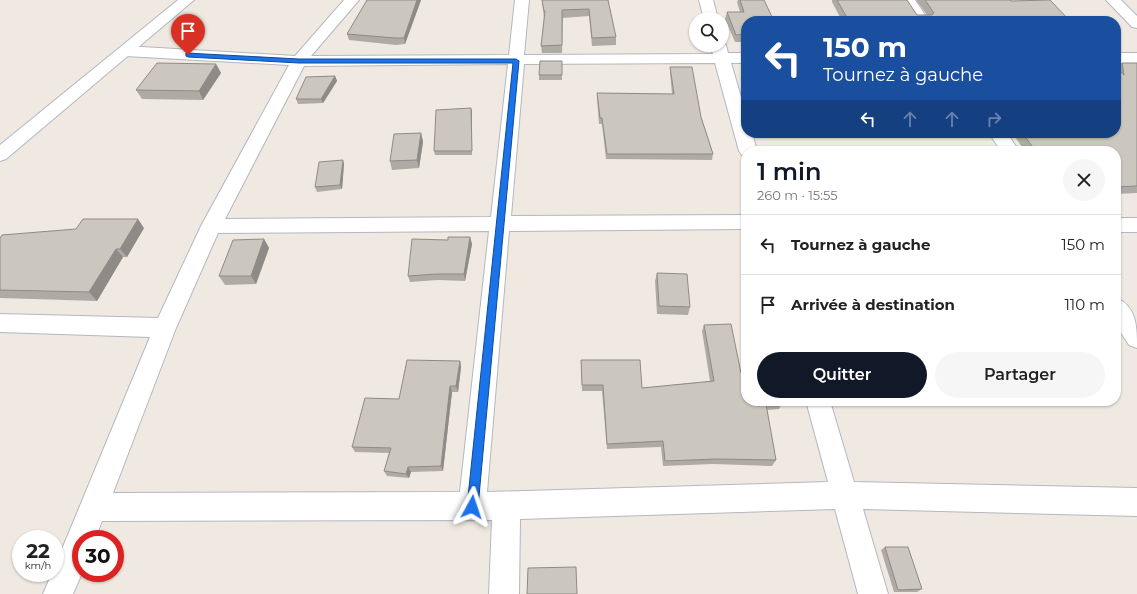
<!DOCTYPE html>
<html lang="fr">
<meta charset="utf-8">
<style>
:root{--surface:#fff;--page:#f6f6f6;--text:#222;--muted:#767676;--line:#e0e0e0;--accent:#111827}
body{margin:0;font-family:Montserrat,sans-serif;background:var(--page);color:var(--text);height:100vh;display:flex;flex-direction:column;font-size:15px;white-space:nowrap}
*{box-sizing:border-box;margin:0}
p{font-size:13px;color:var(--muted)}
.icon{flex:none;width:22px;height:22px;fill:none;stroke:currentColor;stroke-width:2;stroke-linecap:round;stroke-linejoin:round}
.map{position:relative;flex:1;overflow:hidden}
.panel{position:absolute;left:741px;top:146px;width:380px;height:260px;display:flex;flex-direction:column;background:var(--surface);border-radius:16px;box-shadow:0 1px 3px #0004}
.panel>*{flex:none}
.top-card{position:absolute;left:741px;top:16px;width:380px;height:122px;border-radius:16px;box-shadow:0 1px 3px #0004;background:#1a4fa0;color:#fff;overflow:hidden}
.fabs{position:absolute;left:689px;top:12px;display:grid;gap:8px}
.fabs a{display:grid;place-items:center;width:40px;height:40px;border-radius:50%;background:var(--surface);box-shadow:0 1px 3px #0004;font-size:20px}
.speed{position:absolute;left:12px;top:530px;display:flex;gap:8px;font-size:20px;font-weight:700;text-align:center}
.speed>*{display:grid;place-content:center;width:52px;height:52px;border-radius:50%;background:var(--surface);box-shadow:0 1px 3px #0004;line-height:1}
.speed small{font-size:10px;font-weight:400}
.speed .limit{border:6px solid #d22;background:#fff;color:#111}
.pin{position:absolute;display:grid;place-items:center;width:34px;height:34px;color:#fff;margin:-41px -17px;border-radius:50% 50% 50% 0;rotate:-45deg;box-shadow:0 0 4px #0007}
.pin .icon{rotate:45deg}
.me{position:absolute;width:44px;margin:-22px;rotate:5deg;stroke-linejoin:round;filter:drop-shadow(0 0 3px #0008)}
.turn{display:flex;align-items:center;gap:14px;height:84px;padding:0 16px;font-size:18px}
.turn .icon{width:52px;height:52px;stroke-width:2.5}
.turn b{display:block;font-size:28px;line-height:34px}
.lanes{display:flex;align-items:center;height:38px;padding:0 16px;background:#0003;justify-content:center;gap:20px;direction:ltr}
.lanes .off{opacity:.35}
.round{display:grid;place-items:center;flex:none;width:42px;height:42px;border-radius:21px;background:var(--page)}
.head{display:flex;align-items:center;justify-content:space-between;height:68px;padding:0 16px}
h1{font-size:24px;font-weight:600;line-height:30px;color:var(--accent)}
.primary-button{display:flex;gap:8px;margin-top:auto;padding:8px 16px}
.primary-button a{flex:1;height:46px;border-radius:24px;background:var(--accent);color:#fff;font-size:16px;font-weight:600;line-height:46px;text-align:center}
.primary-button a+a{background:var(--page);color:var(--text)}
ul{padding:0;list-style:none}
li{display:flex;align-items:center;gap:12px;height:60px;padding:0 16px;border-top:1px solid var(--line)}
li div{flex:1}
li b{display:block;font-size:15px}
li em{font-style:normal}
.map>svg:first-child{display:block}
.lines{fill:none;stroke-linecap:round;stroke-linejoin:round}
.street-casing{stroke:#b4b7c1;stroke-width:2}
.secondary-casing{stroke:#b4b7c1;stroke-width:2}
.street{fill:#fff;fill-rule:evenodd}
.secondary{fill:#fff;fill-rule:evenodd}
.wall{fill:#afaba4}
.shaded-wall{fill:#8e8b86}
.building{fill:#cbc7bf;stroke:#8e8b86}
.route{fill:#1a73e8;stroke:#114b97}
</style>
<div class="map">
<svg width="1137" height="594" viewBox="0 0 1137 594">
<rect width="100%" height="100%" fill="#efe9e1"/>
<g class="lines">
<defs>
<g id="street">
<path d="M344,0H359L311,56L509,55L515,0H529L524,55L713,54L710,45H722V41L726,45L728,53H746V63H731L746,114V133H752L757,151H746V156L742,155L739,151L715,63L524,64L511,216L746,215V229L509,231L487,492L828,482L806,401H830L854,482L1137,488V516L863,509L888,594H858L835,509L520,519L519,594H489L492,520L102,521L95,539H81L82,573L73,594H43L52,573H55V566L150,337L0,332V314L158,318L201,226L289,65L125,56L120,54L117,51L120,48L125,46L295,56ZM508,64L491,217L225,219L304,66ZM489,231L460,492L113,493L176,328L218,233Z"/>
<polygon points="699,0 713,0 718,19 704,19"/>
<polygon points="1106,0 1121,0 1137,16 1137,28 1132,27"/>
<rect x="1116" y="53" width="21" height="10"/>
<rect x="1116" y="218" width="21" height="14"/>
</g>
<g id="secondary">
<polygon points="178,0 194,0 6,159 0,161 0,145"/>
<polygon points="901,0 915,0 929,21 915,21"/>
<polygon points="989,133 1007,133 1019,151 1001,151"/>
<path d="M1116,298C1137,306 1137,328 1137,348L1129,345L1116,325Z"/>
</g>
</defs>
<!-- street casing -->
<use href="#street" class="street-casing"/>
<!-- secondary casing -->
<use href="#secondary" class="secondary-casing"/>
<!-- street -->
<use href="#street" class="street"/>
<!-- secondary -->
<use href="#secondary" class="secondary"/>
</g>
<!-- wall -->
<g class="wall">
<polygon points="367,0 421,0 405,44 396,45 349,40 347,34"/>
<polygon points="542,0 608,0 616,37 616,45 592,46 589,16 563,18 562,53 542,53 541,46 544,19"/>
<polygon points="738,0 764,0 746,21 746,42 735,42 725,19 727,12 740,12 737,2"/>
<polygon points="832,0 907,0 917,15 927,15 916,0 1010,0 1011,1 1070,21 842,21 832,2"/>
<polygon points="562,61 562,80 539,80 539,75"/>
<polygon points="1122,63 1137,63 1137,193 1116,194 1116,151 1025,151 1012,133 1116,133 1118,69"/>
<polygon points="216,64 221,73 203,100 142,99 136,90"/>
<polygon points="670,67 701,117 713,154 712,160 606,159 602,124 599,124 597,98 597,93 672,94 670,72"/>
<polygon points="335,76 337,81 323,103 298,104 296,99"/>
<polygon points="471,108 472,112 472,155 435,155 434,151"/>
<polygon points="421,133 423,142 419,168 392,170 390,161"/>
<polygon points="344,164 342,189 317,192 315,187"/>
<polygon points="144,228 127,257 123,257 97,301 0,298 0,238"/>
<polygon points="470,237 472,244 465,281 438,280 410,282 408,276 448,240"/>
<polygon points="264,239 269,248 256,284 225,285 219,276"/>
<polygon points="657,273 690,307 688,315 657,314 655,281"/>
<polygon points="704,325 741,373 782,403 779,409 767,410 776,460 772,466 714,464 663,466 661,447 607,449 602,391 582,391 581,360 642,388 710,381 702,331"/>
<polygon points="460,361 461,367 458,392 452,392 443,471 411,472 409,478 387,476 384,471 389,453 355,452 352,447 399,399"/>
<polygon points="885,547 922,589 917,592 894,592 881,550"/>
</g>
<!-- shaded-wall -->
<g class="shaded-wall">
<polygon points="417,0 421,0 405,44 404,38"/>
<polygon points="216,64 221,73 203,100 199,91"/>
<polygon points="335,76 337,81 323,103 321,99"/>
<polygon points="471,108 472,112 472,155 472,151"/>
<polygon points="421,133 423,142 419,168 417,160"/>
<polygon points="343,160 344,164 342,189 340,185"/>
<polygon points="138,219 144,228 127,257 120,249"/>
<polygon points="470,237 472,244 465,281 464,274"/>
<polygon points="264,239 269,248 256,284 251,276"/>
<polygon points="116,249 123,257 97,301 89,292"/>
<polygon points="460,361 461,367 458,392 456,386"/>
<polygon points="450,386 452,392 443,471 441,466"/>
<polygon points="408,467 411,472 409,478 406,474"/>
</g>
<!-- building -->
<g class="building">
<polygon points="367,0 417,0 404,38 395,38 347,34"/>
<polygon points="542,0 608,0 616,37 592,38 589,9 562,10 562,45 541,46 545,11 544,11"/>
<polygon points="740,0 764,0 774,21 746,21 746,34 736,35 727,12 744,12"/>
<polygon points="837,0 907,0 917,15 932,15 934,13 925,0 1010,0 1011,1 1050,0 1070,21 849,21"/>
<polygon points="540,61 562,61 562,75 539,75"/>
<polygon points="157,63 216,64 199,91 136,90"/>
<polygon points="1122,63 1137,63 1137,186 1116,187 1116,151 1036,151 1022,133 1116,133 1116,67 1124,75"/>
<polygon points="670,67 692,67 701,117 713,154 607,154 602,118 600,118 597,93 674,94"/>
<polygon points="335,76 321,99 296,99 306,77"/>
<polygon points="471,108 472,151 434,151 436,110"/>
<polygon points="421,133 417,160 390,161 394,134"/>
<polygon points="343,160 340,185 315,187 319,162"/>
<polygon points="83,219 138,219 120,249 116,249 89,292 0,290 0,238 2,235 76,229"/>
<polygon points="448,237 470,237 464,274 436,274 408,276 412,239 448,240"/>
<polygon points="264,239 251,276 219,276 233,240"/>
<polygon points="657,273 687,274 690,307 659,306"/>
<polygon points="731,324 741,373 746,373 746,401 782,401 782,403 766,404 776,460 717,459 665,461 663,441 607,444 603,385 582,385 581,360 640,360 642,388 714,381 704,325"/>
<polygon points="407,360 460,361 456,386 450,386 441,466 408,467 406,474 384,471 391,448 352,447 365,398 399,399"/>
<polygon points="885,547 908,547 922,589 898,590"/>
<polygon points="576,567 577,594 527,594 528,568"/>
</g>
<!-- route -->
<polygon class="route" points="186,53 299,59 516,59 519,61 478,507 476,511 472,513 468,511 467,507 513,63 299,63 188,57 186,56"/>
</svg>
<div class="fabs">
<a><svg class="icon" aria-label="search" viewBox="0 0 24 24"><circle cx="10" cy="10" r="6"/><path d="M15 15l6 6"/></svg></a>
</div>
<div class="speed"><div>22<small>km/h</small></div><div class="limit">30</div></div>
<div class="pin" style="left:188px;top:55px;background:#d93025"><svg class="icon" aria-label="arrive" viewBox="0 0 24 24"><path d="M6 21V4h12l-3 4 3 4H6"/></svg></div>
<svg class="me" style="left:472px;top:507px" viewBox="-20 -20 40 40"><path d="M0-17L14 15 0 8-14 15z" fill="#1a73e8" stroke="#fff" stroke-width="4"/></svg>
<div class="top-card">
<div class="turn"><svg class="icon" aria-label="left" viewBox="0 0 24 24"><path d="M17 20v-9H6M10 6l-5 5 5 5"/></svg><div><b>150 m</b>Tournez à gauche</div></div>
<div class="lanes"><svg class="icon" aria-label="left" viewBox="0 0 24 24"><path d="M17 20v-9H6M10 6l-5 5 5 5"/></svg><svg class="icon off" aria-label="ahead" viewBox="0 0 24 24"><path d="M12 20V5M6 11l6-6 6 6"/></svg><svg class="icon off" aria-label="ahead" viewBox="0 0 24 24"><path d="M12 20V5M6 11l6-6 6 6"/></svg><svg class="icon off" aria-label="right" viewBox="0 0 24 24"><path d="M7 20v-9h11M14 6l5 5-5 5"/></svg></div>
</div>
<section class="panel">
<div class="head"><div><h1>1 min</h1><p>260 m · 15:55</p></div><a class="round"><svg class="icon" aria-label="close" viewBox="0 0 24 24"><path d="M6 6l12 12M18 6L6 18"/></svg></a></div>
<ul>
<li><svg class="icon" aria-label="left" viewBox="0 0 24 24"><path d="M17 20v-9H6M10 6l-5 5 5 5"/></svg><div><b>Tournez à gauche</b></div><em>150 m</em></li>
<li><svg class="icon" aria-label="arrive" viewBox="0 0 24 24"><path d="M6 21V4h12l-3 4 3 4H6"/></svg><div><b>Arrivée à destination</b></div><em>110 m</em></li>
</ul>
<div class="primary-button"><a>Quitter</a><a>Partager</a></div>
</section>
</div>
